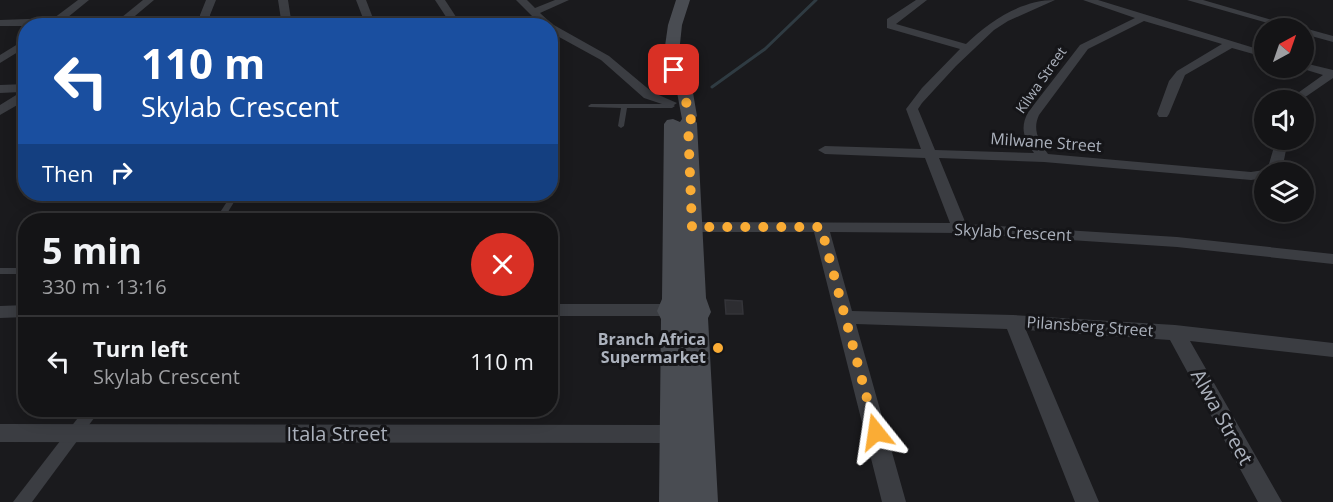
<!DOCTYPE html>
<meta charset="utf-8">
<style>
:root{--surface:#141416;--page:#212123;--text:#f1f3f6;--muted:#9d9ea1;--line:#333335}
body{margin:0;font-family:"Open Sans",sans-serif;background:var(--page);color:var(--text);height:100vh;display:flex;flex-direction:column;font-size:22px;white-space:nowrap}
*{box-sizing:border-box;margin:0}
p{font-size:20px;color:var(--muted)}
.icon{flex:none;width:33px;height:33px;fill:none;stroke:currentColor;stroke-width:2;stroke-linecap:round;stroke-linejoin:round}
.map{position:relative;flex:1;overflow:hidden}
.side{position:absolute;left:18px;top:213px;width:540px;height:204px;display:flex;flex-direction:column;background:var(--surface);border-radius:24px;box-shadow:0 3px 15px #0003,0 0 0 2px var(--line)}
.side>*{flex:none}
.banner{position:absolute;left:18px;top:18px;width:540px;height:183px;border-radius:24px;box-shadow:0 3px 15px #0003,0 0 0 2px var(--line);background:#1a4fa0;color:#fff;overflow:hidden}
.needle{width:39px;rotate:40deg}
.buttons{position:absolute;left:1254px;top:18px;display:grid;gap:12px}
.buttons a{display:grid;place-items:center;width:60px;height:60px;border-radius:50%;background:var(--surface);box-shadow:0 3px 15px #0003,0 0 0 2px var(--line);font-size:30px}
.pin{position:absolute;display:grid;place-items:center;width:51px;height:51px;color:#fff;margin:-26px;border-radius:12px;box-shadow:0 3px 9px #0006}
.me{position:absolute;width:66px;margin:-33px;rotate:345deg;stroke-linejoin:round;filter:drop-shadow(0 0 4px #0008)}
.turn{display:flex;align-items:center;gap:21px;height:126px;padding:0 24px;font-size:27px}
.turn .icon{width:78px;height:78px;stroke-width:2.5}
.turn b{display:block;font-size:42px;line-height:51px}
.then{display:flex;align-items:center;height:57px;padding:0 24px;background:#0003;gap:12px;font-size:22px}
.round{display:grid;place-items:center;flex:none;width:63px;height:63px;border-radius:32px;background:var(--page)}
.headline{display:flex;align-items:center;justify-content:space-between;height:102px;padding:0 24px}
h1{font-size:36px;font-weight:700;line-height:45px}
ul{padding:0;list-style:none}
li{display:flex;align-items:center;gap:18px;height:90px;padding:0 24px;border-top:2px solid var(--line)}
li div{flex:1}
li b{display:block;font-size:22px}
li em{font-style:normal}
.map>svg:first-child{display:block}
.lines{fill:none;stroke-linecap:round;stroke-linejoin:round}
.stream{stroke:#2f3b42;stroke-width:3}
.building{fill:#2d2d31;stroke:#343439;stroke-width:1.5}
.service{fill:#3b3d42;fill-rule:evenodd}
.pedestrian{fill:#3b3d42;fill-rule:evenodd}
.minor{fill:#3b3d42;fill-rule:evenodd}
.secondary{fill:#494c52;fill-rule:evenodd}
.route{stroke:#faac35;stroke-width:10;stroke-dasharray:0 18}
.poi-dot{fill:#faac35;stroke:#151518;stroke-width:2}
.labels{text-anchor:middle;stroke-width:6;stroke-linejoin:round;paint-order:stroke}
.far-street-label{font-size:14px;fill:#acb2bd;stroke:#151518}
.street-label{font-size:16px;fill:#acb2bd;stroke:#151518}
.poi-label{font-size:16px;font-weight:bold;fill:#acb2bd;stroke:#151518;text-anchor:end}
.near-street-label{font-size:20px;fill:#acb2bd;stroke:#151518}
</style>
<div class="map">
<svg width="1333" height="502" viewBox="0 0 1333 502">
<rect width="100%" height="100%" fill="#1a1a1d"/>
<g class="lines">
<!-- stream -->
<polyline class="stream" points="712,87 765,49 816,0"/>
</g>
<!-- building -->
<polygon class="building" points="725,300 742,301 743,314 726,314"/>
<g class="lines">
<!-- service -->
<g class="service">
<polygon points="591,104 672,104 675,106 672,108 627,108 624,126 621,128 618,126 621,108 589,107 588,106"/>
<polygon points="232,194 239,194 223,220 215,220"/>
<polygon points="130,211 133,211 137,213 130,220 122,220"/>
<rect x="0" y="268" width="26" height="6"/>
</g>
<!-- pedestrian -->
<polygon class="pedestrian" points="84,410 100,410 32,502 13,502"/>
<!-- minor -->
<g class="minor">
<polygon points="78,0 89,0 57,26 0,26 0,20 54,18"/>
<polygon points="143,0 154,0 123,26 111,26"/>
<polygon points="206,0 216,0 210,15 210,26 200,26 200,15"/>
<polygon points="278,0 288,0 292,26 282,26"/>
<polygon points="356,0 366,0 376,26 366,26"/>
<polygon points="435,0 445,0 462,26 452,26"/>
<polygon points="516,0 527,0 535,8 555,0 569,0 540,13 552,24 609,56 652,92 677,103 671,107 644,98 601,60 550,32 550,26 542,26"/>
<path d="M916,0H927L896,24L966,44C990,21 1021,0 1055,0L1008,21L994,30L956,66L922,103L918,109L935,150L1034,153C1024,139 1019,127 1029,111L1080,45L1135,18L1083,0H1098L1264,51V57L1232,48L1185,75L1169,114L1167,117H1159L1157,114L1169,81L1177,71L1222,44L1144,21L1088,49L1039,115C1032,130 1039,141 1048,154L1251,172L1264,170L1269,164L1276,140H1288L1283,165L1277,172H1264V178L1251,180L1044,162L939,158L966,224L1177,237L1333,254V264L1177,247L960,233L830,232L852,311L1013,315L1175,325L1333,343V357L1190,341L1282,502H1258L1170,340L1026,330L1099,502H1075L1007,329L856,324L906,502H882L814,232H692L684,227L692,222L950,223L925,158L825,154L818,150L825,146L921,149L906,109L922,88L960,49L887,28V19Z"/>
<polygon points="1187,0 1203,0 1300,28 1285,28"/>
<polygon points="1301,28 1304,28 1333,36 1333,42 1304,34 1304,28"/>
<polygon points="26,39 26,47 0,63 0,55"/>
<polygon points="1304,63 1333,70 1333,78 1301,100 1288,100 1323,75 1300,68 1304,68"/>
<polygon points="26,84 26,100 0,115 0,105 21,92 0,93 0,85"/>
<polygon points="550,304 668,304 674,306 677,310 674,314 668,316 550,316"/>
<polygon points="26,305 26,317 0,318 0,306"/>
<polygon points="0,424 674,425 682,428 685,434 682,440 674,443 0,442"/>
</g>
<!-- secondary -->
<polygon class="secondary" points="676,0 690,0 682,25 679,53 683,70 692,87 697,116 694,119 697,123 706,298 711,312 708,318 718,502 659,502 661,319 657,311 662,299 664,124 667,120 673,119 680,122 682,119 676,87 667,70 664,53 668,25"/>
</g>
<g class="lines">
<!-- route -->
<polyline class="route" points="674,70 681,78 685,92 688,116 691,119 688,123 692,227 821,227 876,432"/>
</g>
<!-- markers -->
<circle class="poi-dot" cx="718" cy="348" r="6"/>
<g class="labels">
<!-- far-street labels -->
<g class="far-street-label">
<text transform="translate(1041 80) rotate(-55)" y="5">Kilwa Street</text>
</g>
<!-- street labels -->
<g class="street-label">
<text transform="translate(1046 142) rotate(4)" y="6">Milwane Street</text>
<text transform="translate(1013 232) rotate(3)" y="6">Skylab Crescent</text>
<text transform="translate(1090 326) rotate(4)" y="6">Pilansberg Street</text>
</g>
<!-- poi labels -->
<g class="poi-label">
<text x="706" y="345">Branch Africa<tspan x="706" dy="18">Supermarket</tspan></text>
</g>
<!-- near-street labels -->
<g class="near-street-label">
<text transform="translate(1222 417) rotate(61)" y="7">Alwa Street</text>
<text x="337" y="441">Itala Street</text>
</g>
</g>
</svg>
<div class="buttons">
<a><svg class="needle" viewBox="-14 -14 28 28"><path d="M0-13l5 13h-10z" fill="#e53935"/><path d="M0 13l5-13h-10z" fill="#9d9ea1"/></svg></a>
<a><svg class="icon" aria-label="sound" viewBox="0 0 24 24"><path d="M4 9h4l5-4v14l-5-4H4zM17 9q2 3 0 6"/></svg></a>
<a><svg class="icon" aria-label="layers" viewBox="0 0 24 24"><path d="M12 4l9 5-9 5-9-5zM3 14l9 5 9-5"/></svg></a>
</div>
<div class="pin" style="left:674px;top:70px;background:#d93025"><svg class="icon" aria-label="arrive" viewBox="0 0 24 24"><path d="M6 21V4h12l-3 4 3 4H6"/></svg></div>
<svg class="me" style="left:876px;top:432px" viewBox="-20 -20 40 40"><path d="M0-17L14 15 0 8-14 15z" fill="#faac35" stroke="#fff" stroke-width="4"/></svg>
<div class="banner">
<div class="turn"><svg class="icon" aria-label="left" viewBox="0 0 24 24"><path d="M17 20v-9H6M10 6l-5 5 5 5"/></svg><div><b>110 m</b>Skylab Crescent</div></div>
<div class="then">Then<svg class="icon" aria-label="right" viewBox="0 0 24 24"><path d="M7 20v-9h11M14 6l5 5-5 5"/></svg></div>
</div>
<section class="side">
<div class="headline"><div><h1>5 min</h1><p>330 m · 13:16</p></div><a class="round" style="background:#d93025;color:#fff"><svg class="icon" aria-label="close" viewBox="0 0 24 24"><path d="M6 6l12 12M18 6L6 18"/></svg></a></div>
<ul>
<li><svg class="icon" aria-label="left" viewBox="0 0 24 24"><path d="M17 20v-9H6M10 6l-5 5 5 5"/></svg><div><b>Turn left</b><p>Skylab Crescent</p></div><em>110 m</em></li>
</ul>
</section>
</div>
